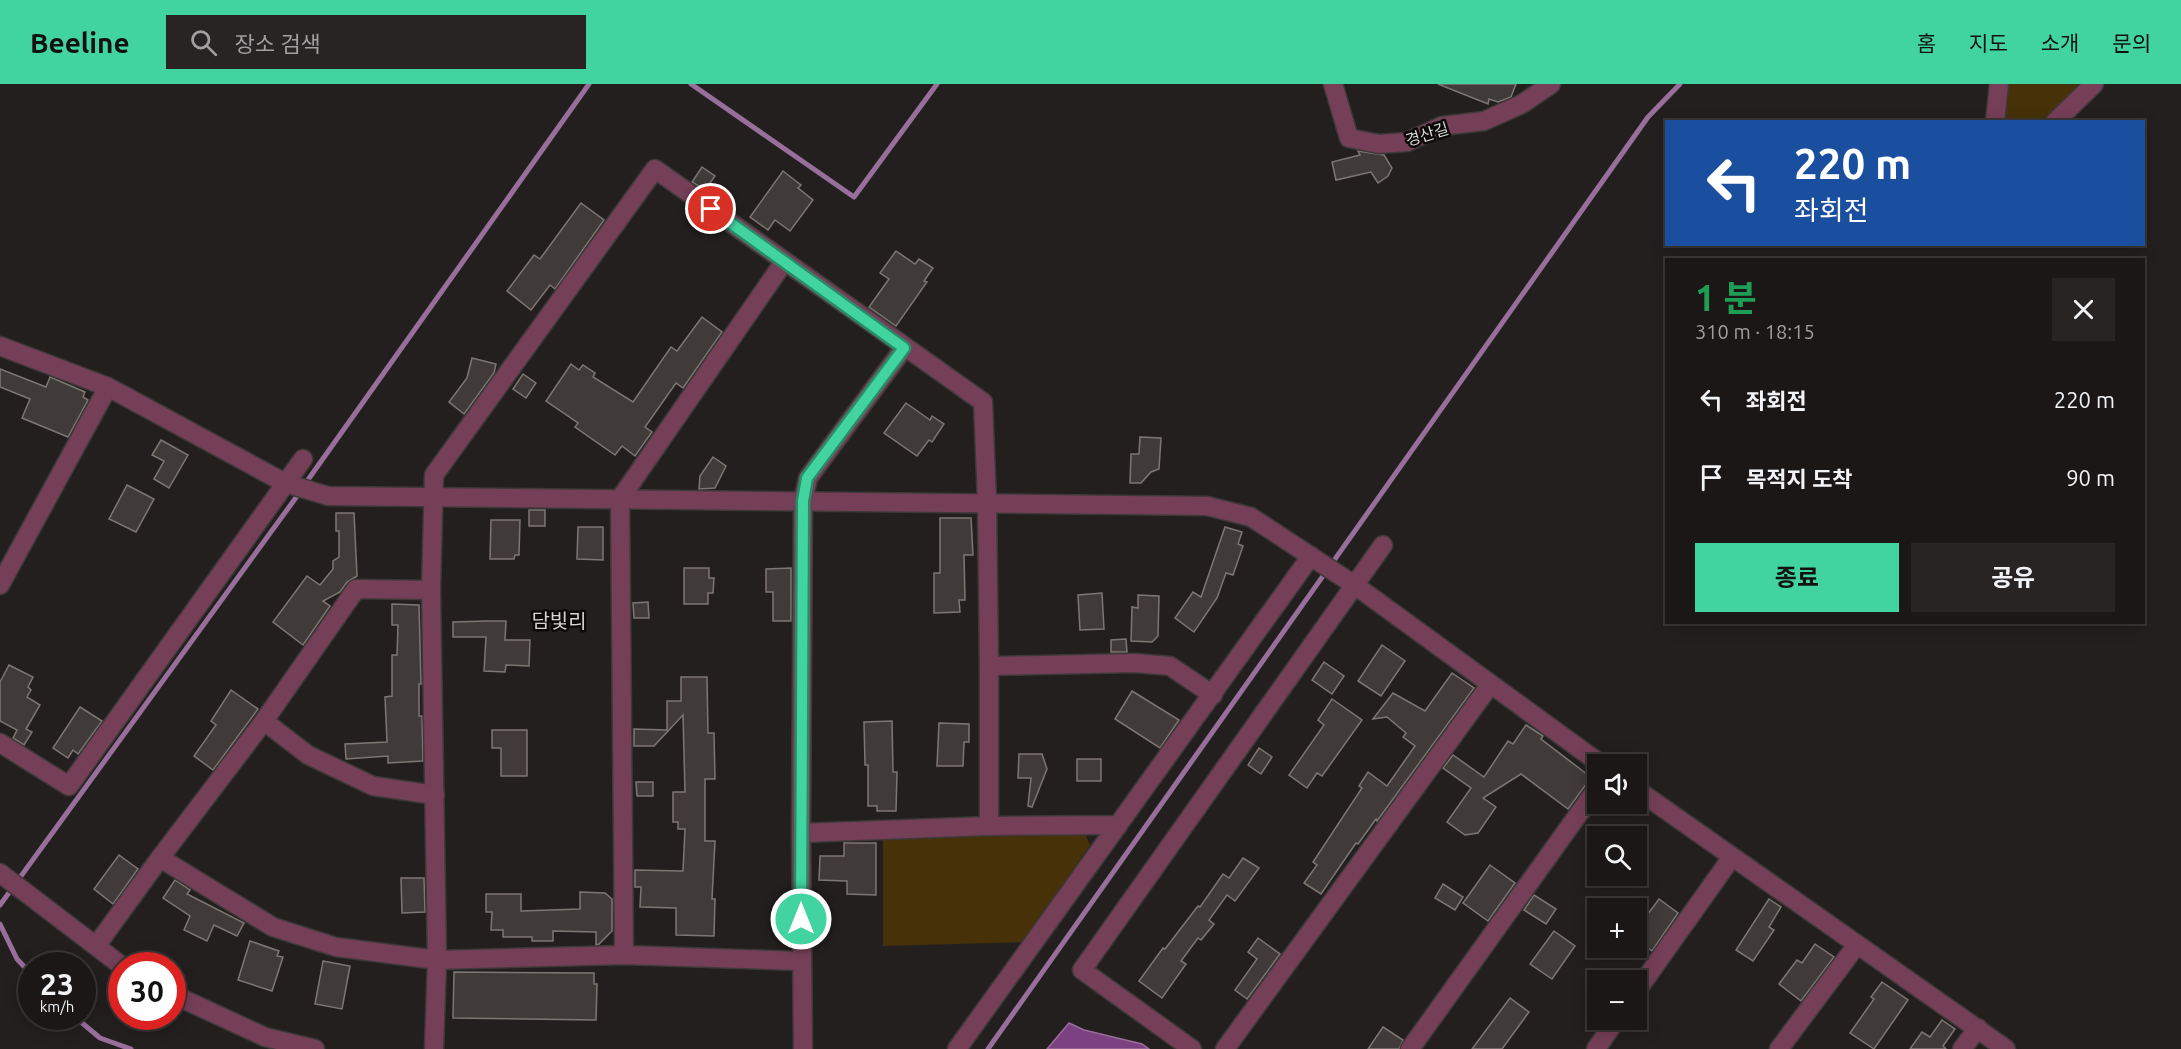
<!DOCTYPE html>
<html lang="ko">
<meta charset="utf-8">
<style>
:root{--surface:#1b1717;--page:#282424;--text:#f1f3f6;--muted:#a09fa1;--line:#393636;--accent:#42d4a0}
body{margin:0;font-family:Ubuntu,"Noto Sans KR",sans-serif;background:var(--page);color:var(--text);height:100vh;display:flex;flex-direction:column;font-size:22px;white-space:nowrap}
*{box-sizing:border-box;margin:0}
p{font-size:20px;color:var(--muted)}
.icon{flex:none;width:33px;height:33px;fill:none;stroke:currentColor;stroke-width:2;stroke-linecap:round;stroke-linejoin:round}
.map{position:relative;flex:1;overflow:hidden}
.drawer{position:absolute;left:1665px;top:174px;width:480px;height:366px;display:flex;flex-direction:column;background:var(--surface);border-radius:0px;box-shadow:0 3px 15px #0003,0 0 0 2px var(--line)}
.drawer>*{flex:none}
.guide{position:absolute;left:1665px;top:36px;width:480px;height:126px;border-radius:0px;box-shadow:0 3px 15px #0003,0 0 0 2px var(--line);background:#1a4fa0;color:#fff;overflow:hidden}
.tools{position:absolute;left:1587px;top:670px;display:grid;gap:12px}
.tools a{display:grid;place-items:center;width:60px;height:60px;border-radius:0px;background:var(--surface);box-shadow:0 3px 15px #0003,0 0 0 2px var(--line);font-size:30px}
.speed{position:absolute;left:18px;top:868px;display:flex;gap:12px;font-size:30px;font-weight:700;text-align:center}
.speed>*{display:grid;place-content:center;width:78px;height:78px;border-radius:50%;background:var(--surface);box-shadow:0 3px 15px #0003,0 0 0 2px var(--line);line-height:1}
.speed small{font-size:15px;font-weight:400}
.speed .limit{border:9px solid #d22;background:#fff;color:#111}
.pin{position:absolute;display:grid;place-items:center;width:51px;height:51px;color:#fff;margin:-26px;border:3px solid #fff;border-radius:50%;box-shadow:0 2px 6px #0007}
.me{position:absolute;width:66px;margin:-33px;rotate:0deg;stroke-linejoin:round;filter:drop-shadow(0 0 4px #0008)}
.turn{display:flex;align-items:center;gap:21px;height:126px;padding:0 30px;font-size:27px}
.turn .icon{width:78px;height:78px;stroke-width:2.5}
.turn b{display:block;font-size:42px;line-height:51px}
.round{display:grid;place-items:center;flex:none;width:63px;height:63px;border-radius:0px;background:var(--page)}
.summary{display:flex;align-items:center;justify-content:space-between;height:102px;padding:0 30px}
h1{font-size:36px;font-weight:700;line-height:45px;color:#1e9e55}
.action{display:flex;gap:12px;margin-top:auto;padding:12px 30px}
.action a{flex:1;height:69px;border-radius:0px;background:var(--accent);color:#111;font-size:24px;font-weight:700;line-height:69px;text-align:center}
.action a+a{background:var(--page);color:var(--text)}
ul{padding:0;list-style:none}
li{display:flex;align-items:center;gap:18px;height:78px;padding:0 30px}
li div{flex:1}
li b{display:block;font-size:22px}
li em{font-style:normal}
header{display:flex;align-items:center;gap:36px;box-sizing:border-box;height:84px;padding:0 30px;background:var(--accent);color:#111}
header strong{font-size:28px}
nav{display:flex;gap:33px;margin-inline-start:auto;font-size:21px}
.search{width:420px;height:54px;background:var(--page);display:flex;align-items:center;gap:15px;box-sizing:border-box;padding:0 21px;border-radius:0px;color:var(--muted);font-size:22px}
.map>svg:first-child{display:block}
.green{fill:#463109}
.water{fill:#7c4181;stroke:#986e9a;stroke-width:1.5}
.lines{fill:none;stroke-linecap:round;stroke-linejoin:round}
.stream{stroke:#986e9a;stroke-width:5}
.building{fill:#403b39;stroke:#7d7774;stroke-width:1.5}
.minor-casing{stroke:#3d3939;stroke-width:21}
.minor{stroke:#753f57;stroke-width:18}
.route-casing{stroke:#2b8a68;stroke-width:15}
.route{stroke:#42d4a0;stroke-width:10}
.labels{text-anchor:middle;stroke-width:5;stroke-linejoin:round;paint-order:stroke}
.street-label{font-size:16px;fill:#d9d6d6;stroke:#0c0909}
.quarter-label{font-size:20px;fill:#d9d2d1;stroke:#0c0909}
</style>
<header>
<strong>Beeline</strong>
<div class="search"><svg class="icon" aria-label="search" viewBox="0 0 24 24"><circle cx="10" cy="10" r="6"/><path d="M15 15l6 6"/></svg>장소 검색</div>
<nav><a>홈</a><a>지도</a><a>소개</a><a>문의</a></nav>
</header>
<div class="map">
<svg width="2181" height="965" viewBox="0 0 2181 965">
<rect width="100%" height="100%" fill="#241f1f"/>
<!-- green -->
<g class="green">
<polygon points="2007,0 2077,0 2083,20 2067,37 2002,38"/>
<polygon points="1085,749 1090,761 1023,858 883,862 883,753"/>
</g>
<!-- water -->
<polygon class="water" points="1069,939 1084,946 1142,960 1149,965 1047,965"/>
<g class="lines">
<!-- stream -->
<g class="stream">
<polyline points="691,0 854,113 937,0"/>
<polyline points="305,400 589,0"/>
<polyline points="0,821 300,408"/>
<polyline points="0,840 17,875 32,891"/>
<polyline points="75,933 100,954 131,965"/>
<polyline points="988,965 1648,33 1680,0"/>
</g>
</g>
<!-- building -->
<g class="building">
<polygon points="1438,0 1516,0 1511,13 1498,18 1489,15 1488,20"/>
<polygon points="1358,67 1384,71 1392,84 1388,92 1378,99 1371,88 1336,96 1332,78 1360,71"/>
<polygon points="702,83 715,92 705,106 692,98"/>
<polygon points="783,87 801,101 798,104 813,116 790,147 775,136 768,146 750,133"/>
<polygon points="581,119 604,136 555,205 550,201 531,226 507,207 534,171 540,175"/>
<polygon points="896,167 915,180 919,175 933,184 924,197 927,198 896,242 869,223 889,195 880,189"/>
<polygon points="702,233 722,248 683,304 676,299 645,343 652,348 635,372 622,362 615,371 575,343 578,339 546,317 571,280 579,286 583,281 595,289 593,293 633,318 671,263 677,267"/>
<polygon points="472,274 496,280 494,289 464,330 449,318 467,294"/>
<polygon points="0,285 46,303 50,293 85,308 83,313 88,316 68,353 22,334 30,315 0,303"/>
<polygon points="523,290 536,299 526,314 513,305"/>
<polygon points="906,319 930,336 932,332 944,340 932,358 929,356 917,372 884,349"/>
<polygon points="1140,353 1161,354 1159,385 1151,388 1141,399 1130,399 1131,370 1139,370"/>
<polygon points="161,356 188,371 169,404 154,395 164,377 152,371"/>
<polygon points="713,373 726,382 715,404 699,405 700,392"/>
<polygon points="127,401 154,415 136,448 109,435"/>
<rect x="529" y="426" width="16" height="16"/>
<polygon points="336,429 354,429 357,492 347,498 340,508 323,517 330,522 303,561 273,538 307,492 320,501 333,485 333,477 339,473 339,447 336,447"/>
<polygon points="940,434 971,434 973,471 964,471 965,516 959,516 960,528 934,529 934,489 940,489"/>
<polygon points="491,436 520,436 519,471 515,471 514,475 490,475"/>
<polygon points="578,443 603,443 603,476 577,475"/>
<polygon points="1225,443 1242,448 1238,460 1243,462 1233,491 1226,489 1217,514 1194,548 1175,534 1193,508 1201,513"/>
<polygon points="684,484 709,484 709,494 714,494 713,509 708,509 708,520 684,520"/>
<polygon points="791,484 791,537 773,537 773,508 766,508 766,485"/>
<polygon points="1102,509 1104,545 1080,546 1078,511"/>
<polygon points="1138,511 1159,512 1158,552 1152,558 1131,557 1132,523 1138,524"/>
<polygon points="648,518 649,534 634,534 633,519"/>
<polygon points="392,520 419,521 421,600 419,600 419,632 422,632 423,677 388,679 388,672 346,675 345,660 387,658 385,613 392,612 392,571 397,571 398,541 392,541"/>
<polygon points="487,537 506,537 505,556 530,556 529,582 506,581 505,588 484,587 486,553 453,553 453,538"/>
<polygon points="1126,555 1127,568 1111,568 1111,556"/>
<polygon points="1382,561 1405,577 1381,612 1358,597"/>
<polygon points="1324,578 1344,592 1332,610 1312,596"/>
<polygon points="9,581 33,593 28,603 31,606 27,613 40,621 26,645 32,648 24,661 13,654 17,646 0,637 0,598"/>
<polygon points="1452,589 1474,604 1377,737 1376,735 1358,760 1356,759 1321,810 1304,799 1317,781 1313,778 1362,704 1359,702 1368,688 1387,702 1415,662 1403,653 1406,649 1387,633 1373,635 1393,609 1425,627"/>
<polygon points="681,593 707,593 708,649 714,649 715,695 705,695 705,757 715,757 712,815 715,815 714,852 676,851 676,824 640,823 641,803 635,803 635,786 683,787 685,745 678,745 678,738 673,738 673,708 685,708 683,631 654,662 634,662 634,645 667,646 667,617 681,617"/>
<polygon points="231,606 258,625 213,686 194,672 216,641 211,637"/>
<polygon points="1132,607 1179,636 1160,664 1115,635"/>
<polygon points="1332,615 1362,636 1322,692 1317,689 1307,704 1289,691 1324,641 1318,636"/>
<polygon points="80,623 102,637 78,670 73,666 68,674 53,664"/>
<polygon points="892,637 893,688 897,688 896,727 877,727 877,722 868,722 868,681 865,681 864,638"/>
<polygon points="939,639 969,640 969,658 964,658 963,682 937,682"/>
<polygon points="1526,641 1543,652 1541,655 1588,691 1587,699 1568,725 1521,690 1483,714 1496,723 1478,749 1465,751 1447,738 1471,704 1443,684 1453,671 1484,693 1508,657 1513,660"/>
<polygon points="492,646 527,646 527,692 501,692 501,664 492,664"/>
<polygon points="1259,664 1272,673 1261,690 1248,681"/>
<polygon points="1019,670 1042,670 1047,685 1032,723 1028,722 1031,694 1018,694"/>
<rect x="1077" y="675" width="24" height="22"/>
<polygon points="636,698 653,698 653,712 637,712"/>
<polygon points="844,759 876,759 876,811 847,810 847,797 819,796 820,772 844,772"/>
<polygon points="119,771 138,785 113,820 94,805"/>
<polygon points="1243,774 1259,784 1235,817 1227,811 1209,836 1214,840 1201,856 1198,854 1181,877 1186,880 1162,914 1139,897 1163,864 1165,865 1198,822 1200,823 1223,790 1229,794"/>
<polygon points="1490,781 1515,799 1488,837 1463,819"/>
<polygon points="401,794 424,794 425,828 402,829"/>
<polygon points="175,796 190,806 187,810 244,839 237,852 214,841 207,857 184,846 190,832 163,814"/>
<polygon points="1443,800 1463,813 1455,826 1435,814"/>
<polygon points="580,808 605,809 612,815 612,847 599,860 596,861 596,848 553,847 553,857 532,857 532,853 503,853 503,846 491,846 492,828 486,828 486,810 521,810 521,827 580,825"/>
<polygon points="1534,811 1556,825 1546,840 1524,826"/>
<polygon points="1659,815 1678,829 1652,867 1636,856 1636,846"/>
<polygon points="1769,815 1781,823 1769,843 1774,846 1753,877 1736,866"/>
<polygon points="1554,847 1575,862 1552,895 1530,880"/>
<polygon points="1258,854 1280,870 1247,915 1235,906 1257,875 1248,868"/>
<polygon points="250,857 279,867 277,872 283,873 272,907 238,896"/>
<polygon points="1815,860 1834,873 1801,917 1779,900 1797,876 1802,879"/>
<polygon points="323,877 350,882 342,925 315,920"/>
<polygon points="454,888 594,889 594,900 597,900 596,936 453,934"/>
<polygon points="1882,898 1908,916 1874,965 1850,949 1874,915 1871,913"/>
<polygon points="1510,914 1529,928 1502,965 1472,965"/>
<polygon points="1942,936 1955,945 1943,962 1946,965 1910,965 1922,948 1930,953"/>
<polygon points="1383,943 1403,956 1399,965 1368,965"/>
</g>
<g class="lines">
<defs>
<g id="minor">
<polyline points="1333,0 1349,54 1379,60 1407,58 1442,42 1484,37 1522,20 1551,0"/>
<polyline points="1995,38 1999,0"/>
<polyline points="2055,38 2094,0"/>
<polyline points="0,262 108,303 285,399 328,412 1207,422 1251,433 1356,502 1602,681"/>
<polyline points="904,264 808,394 803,417 801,749 989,742 1118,741 1311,472"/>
<polyline points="0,501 108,303"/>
<polyline points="431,506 356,505 264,637 160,774 273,843 336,863 437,876 431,506 434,391 655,85 983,318 987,418 989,582 1135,579 1170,582 1213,611"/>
<polyline points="264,637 308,671 373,702 435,711"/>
<polyline points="0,659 69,702 303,375"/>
<polyline points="1636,705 2006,965"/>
<polyline points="989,742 989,582"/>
<polyline points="801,749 803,965"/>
<polyline points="0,789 122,882"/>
<polyline points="96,862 160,774"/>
<polyline points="624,871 620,415 784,178"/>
<polyline points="1636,908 1732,773"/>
<polyline points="172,910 265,953 315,965"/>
<polyline points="434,965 437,876 624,871 801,877"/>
<polyline points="957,965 1118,741"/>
<polyline points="1192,965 1082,886 1383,461"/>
<polyline points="1225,965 1490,601"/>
<polyline points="1410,965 1598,703"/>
<polyline points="1596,965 1616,936"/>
<polyline points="1779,965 1856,862"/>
<polyline points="1962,965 1978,944"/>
</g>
</defs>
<!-- minor casing -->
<use href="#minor" class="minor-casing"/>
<!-- minor -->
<use href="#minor" class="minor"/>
</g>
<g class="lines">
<defs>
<polyline id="route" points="711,125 904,264 807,394 803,417 801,835"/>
</defs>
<!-- route casing -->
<use href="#route" class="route-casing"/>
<!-- route -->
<use href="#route" class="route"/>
</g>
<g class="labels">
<!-- street labels -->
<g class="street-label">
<text transform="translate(1427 50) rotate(-17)" y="6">경산길</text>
</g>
<!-- quarter labels -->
<g class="quarter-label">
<text x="559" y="544">담빛리</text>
</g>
</g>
</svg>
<div class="tools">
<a><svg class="icon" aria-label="sound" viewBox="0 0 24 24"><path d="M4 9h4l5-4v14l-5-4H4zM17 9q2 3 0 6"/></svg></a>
<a><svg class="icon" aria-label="search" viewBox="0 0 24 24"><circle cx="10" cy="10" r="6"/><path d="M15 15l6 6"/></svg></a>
<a>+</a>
<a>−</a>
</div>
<div class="speed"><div>23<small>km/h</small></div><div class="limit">30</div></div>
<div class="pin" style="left:711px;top:125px;background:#d93025"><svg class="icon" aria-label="arrive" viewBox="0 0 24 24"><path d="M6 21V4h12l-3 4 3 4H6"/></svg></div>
<svg class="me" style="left:801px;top:835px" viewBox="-20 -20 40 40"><circle r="17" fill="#42d4a0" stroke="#fff" stroke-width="3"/><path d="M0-11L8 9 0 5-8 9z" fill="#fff"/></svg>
<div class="guide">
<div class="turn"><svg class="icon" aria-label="left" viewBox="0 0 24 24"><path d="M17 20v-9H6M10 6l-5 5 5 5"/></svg><div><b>220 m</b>좌회전</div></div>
</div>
<section class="drawer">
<div class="summary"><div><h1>1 분</h1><p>310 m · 18:15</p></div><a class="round"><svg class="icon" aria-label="close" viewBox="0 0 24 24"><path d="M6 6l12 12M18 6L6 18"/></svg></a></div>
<ul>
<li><svg class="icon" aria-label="left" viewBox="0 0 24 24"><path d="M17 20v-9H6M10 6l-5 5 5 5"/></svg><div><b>좌회전</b></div><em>220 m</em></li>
<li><svg class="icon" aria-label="arrive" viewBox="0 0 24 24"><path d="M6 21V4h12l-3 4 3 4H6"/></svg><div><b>목적지 도착</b></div><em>90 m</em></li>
</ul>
<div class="action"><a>종료</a><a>공유</a></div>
</section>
</div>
